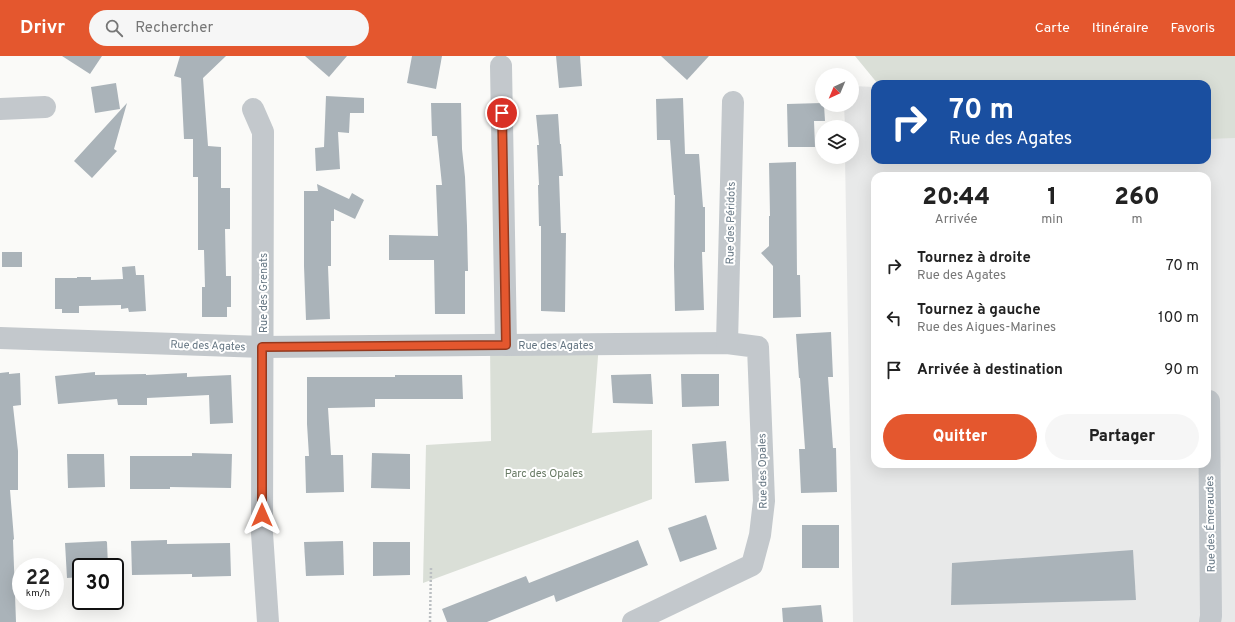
<!DOCTYPE html>
<html lang="fr">
<meta charset="utf-8">
<style>
:root{--surface:#fff;--page:#f6f6f6;--text:#222;--muted:#767676;--accent:#e4572e}
body{margin:0;font-family:Overpass,sans-serif;background:var(--page);color:var(--text);height:100vh;display:flex;flex-direction:column;font-size:15px;white-space:nowrap}
*{box-sizing:border-box;margin:0}
p{font-size:13px;color:var(--muted)}
.icon{flex:none;width:22px;height:22px;fill:none;stroke:currentColor;stroke-width:2;stroke-linecap:round;stroke-linejoin:round}
.map{position:relative;flex:1;overflow:hidden}
.side{position:absolute;left:871px;top:116px;width:340px;height:296px;display:flex;flex-direction:column;background:var(--surface);border-radius:12px;box-shadow:0 4px 16px #0002}
.side>*{flex:none}
.banner{position:absolute;left:871px;top:24px;width:340px;height:84px;border-radius:12px;box-shadow:0 4px 16px #0002;background:#1a4fa0;color:#fff;overflow:hidden}
.needle{width:26px;rotate:224deg}
.fabs{position:absolute;left:815px;top:12px;display:grid;gap:8px}
.fabs a{display:grid;place-items:center;width:44px;height:44px;border-radius:50%;background:var(--surface);box-shadow:0 4px 16px #0002;font-size:20px}
.speed{position:absolute;left:12px;top:502px;display:flex;gap:8px;font-size:20px;font-weight:700;text-align:center}
.speed>*{display:grid;place-content:center;width:52px;height:52px;border-radius:50%;background:var(--surface);box-shadow:0 4px 16px #0002;line-height:1}
.speed small{font-size:10px;font-weight:400}
.speed .limit{border:2px solid #111;border-radius:6px;background:#fff;color:#111}
.pin{position:absolute;display:grid;place-items:center;width:34px;height:34px;color:#fff;margin:-17px;border:2px solid #fff;border-radius:50%;box-shadow:0 1px 4px #0007}
.me{position:absolute;width:44px;margin:-22px;rotate:0deg;stroke-linejoin:round;filter:drop-shadow(0 0 3px #0008)}
.turn{display:flex;align-items:center;gap:14px;height:84px;padding:0 12px;font-size:18px}
.turn .icon{width:52px;height:52px;stroke-width:2.5}
.turn b{display:block;font-size:28px;line-height:34px}
.eta{display:flex;justify-content:space-evenly;align-items:center;height:68px;text-align:center}
.eta b{font-size:24px;font-weight:800;line-height:28px}
.cta{display:flex;gap:8px;margin-top:auto;padding:8px 12px}
.cta a{flex:1;height:46px;border-radius:24px;background:var(--accent);color:#fff;font-size:16px;font-weight:800;line-height:46px;text-align:center}
.cta a+a{background:var(--page);color:var(--text)}
ul{padding:0;list-style:none}
li{display:flex;align-items:center;gap:12px;height:52px;padding:0 12px}
li div{flex:1}
li b{display:block;font-size:15px}
li em{font-style:normal}
header{display:flex;align-items:center;gap:24px;box-sizing:border-box;height:56px;padding:0 20px;background:var(--accent);color:#fff}
header strong{font-size:19px}
nav{display:flex;gap:22px;margin-inline-start:auto;font-size:14px}
.search{width:280px;height:36px;background:var(--page);display:flex;align-items:center;gap:10px;box-sizing:border-box;padding:0 14px;border-radius:22px;color:var(--muted);font-size:15px}
.map>svg:first-child{display:block}
.built{fill:#e8e9e9;fill-rule:evenodd}
.green{fill:#dadfd7}
.building{fill:#aab3b9}
.lines{fill:none;stroke-linecap:round;stroke-linejoin:round}
.path{stroke:#bbbfc2;stroke-width:2.5;stroke-dasharray:2 2;stroke-linecap:butt}
.minor{stroke:#c3c8cc;stroke-width:22}
.route-casing{stroke:#94391e;stroke-width:10}
.route{stroke:#e4572e;stroke-width:7}
.labels{text-anchor:middle;stroke-width:4;stroke-linejoin:round;paint-order:stroke}
.street-label{font-size:11px;fill:#657683;stroke:#fff}
.park-label{font-size:11px;fill:#687a64;stroke:#fff}
</style>
<header>
<strong>Drivr</strong>
<div class="search"><svg class="icon" aria-label="search" viewBox="0 0 24 24"><circle cx="10" cy="10" r="6"/><path d="M15 15l6 6"/></svg>Rechercher</div>
<nav><a>Carte</a><a>Itinéraire</a><a>Favoris</a></nav>
</header>
<div class="map">
<svg width="1235" height="566" viewBox="0 0 1235 566">
<rect width="100%" height="100%" fill="#fafaf8"/>
<!-- built -->
<path class="built" d="M852,30L875,31V104H1207V43L1235,44V566H853L845,101H852V71H845L844,49H852ZM875,120H1207V408H875Z"/>
<!-- green -->
<g class="green">
<polygon points="855,0 1235,0 1235,82 1207,83 1207,28 878,28"/>
<polygon points="599,288 592,377 652,374 652,443 423,527 426,389 491,385 490,289"/>
</g>
<!-- building -->
<g class="building">
<polygon points="62,0 102,0 90,18"/>
<polygon points="180,0 226,0 203,22 208,90 221,91 221,132 230,132 230,173 225,173 226,220 231,220 231,251 227,251 227,261 202,261 202,231 205,231 204,194 198,194 198,121 193,121 193,83 184,83 181,22 174,20"/>
<polygon points="305,0 347,0 329,21"/>
<polygon points="412,0 442,0 436,33 407,27"/>
<polygon points="556,0 580,0 582,30 559,32"/>
<polygon points="661,0 709,0 687,24"/>
<polygon points="116,27 120,53 95,57 91,31"/>
<polygon points="326,40 364,42 364,57 350,57 349,77 338,76 340,113 316,115 315,92 324,91"/>
<polygon points="683,42 685,98 699,98 703,151 705,151 705,196 702,196 704,254 675,255 674,210 675,139 674,139 670,84 657,84 656,43"/>
<polygon points="127,47 114,93 117,95 92,122 74,105"/>
<polygon points="431,47 461,47 462,93 465,121 467,170 468,215 465,215 465,258 435,258 434,204 389,204 389,179 438,180 436,129 442,129 437,80 432,80"/>
<polygon points="822,47 822,49 824,49 825,65 814,65 815,91 788,91 787,48"/>
<polygon points="558,58 560,88 561,88 563,120 559,120 561,177 566,177 565,256 541,255 541,170 539,170 538,129 539,129 537,89 539,89 536,59"/>
<polygon points="796,106 797,219 800,219 801,261 773,262 773,210 761,197 769,190 769,160 770,160 769,107"/>
<polygon points="317,128 349,143 352,137 364,144 355,163 334,153 334,165 331,165 331,210 328,210 330,263 306,264 304,210 304,135 318,135"/>
<rect x="2" y="196" width="20" height="15"/>
<polygon points="135,210 136,219 144,219 146,255 129,256 128,252 121,253 121,249 79,250 79,257 62,257 62,253 55,253 55,222 77,222 77,221 91,221 91,224 123,223 122,211"/>
<polygon points="831,276 833,321 828,321 833,392 836,392 837,436 801,437 799,393 805,393 800,322 799,322 796,278"/>
<polygon points="9,316 9,318 20,317 21,349 13,350 18,395 18,434 10,434 14,483 13,484 16,566 0,566 0,317"/>
<polygon points="95,316 95,319 146,318 146,319 187,317 187,321 231,319 233,367 210,368 209,339 147,342 147,349 118,349 117,343 58,348 55,320"/>
<polygon points="651,318 653,348 613,347 611,319"/>
<polygon points="681,318 719,318 719,350 682,351"/>
<polygon points="395,319 462,319 463,343 375,343 375,351 328,352 331,399 343,399 344,436 306,437 305,400 309,400 307,368 307,321 395,321"/>
<polygon points="726,385 729,425 695,427 692,388"/>
<polygon points="192,397 232,398 231,432 170,431 170,433 130,433 130,400 192,400"/>
<polygon points="372,397 410,398 410,433 371,432"/>
<polygon points="67,398 104,398 105,431 68,432"/>
<polygon points="706,459 717,493 680,506 668,472"/>
<rect x="802" y="469" width="37" height="43"/>
<polygon points="167,484 167,488 230,487 231,520 192,521 192,518 132,519 131,485"/>
<polygon points="638,484 648,509 556,546 554,539 487,566 447,566 442,553 526,520 529,527"/>
<polygon points="106,485 107,486 108,511 81,511 81,521 67,522 65,487"/>
<polygon points="343,485 344,519 306,520 304,486"/>
<polygon points="373,486 410,486 410,519 373,520"/>
<polygon points="1133,494 1136,544 951,549 952,507"/>
<polygon points="821,549 823,566 783,566 782,552"/>
</g>
<g class="lines">
<!-- path -->
<polyline class="path" points="430,566 431,512"/>
<!-- minor -->
<g class="minor">
<polyline points="501,10 506,289"/>
<polyline points="0,53 45,51"/>
<polyline points="253,53 263,76 262,477 268,566"/>
<polyline points="0,282 262,291 727,287 758,291 764,445 760,479 752,509 633,566"/>
<polyline points="727,287 733,46"/>
<polyline points="1209,345 1211,560 1210,566"/>
</g>
</g>
<g class="lines">
<defs>
<polyline id="route" points="262,459 262,291 506,289 502,57"/>
</defs>
<!-- route casing -->
<use href="#route" class="route-casing"/>
<!-- route -->
<use href="#route" class="route"/>
</g>
<g class="labels">
<!-- street labels -->
<g class="street-label">
<text transform="translate(730 167) rotate(-89)" y="4">Rue des Péridots</text>
<text transform="translate(263 237) rotate(-90)" y="4">Rue des Grenats</text>
<text transform="translate(208 289) rotate(2)" y="4">Rue des Agates</text>
<text x="556" y="293">Rue des Agates</text>
<text transform="translate(762 415) rotate(-91)" y="4">Rue des Opales</text>
<text transform="translate(1210 468) rotate(-91)" y="4">Rue des Émeraudes</text>
</g>
<!-- park labels -->
<g class="park-label">
<text x="544" y="421">Parc des Opales</text>
</g>
</g>
</svg>
<div class="fabs">
<a><svg class="needle" viewBox="-14 -14 28 28"><path d="M0-13l5 13h-10z" fill="#e53935"/><path d="M0 13l5-13h-10z" fill="#767676"/></svg></a>
<a><svg class="icon" aria-label="layers" viewBox="0 0 24 24"><path d="M12 4l9 5-9 5-9-5zM3 14l9 5 9-5"/></svg></a>
</div>
<div class="speed"><div>22<small>km/h</small></div><div class="limit">30</div></div>
<div class="pin" style="left:502px;top:57px;background:#d93025"><svg class="icon" aria-label="arrive" viewBox="0 0 24 24"><path d="M6 21V4h12l-3 4 3 4H6"/></svg></div>
<svg class="me" style="left:262px;top:459px" viewBox="-20 -20 40 40"><path d="M0-17L14 15 0 8-14 15z" fill="#e4572e" stroke="#fff" stroke-width="4"/></svg>
<div class="banner">
<div class="turn"><svg class="icon" aria-label="right" viewBox="0 0 24 24"><path d="M7 20v-9h11M14 6l5 5-5 5"/></svg><div><b>70 m</b>Rue des Agates</div></div>
</div>
<section class="side">
<div class="eta">
<div><b>20:44</b><p>Arrivée</p></div>
<div><b>1</b><p>min</p></div>
<div><b>260</b><p>m</p></div>
</div>
<ul>
<li><svg class="icon" aria-label="right" viewBox="0 0 24 24"><path d="M7 20v-9h11M14 6l5 5-5 5"/></svg><div><b>Tournez à droite</b><p>Rue des Agates</p></div><em>70 m</em></li>
<li><svg class="icon" aria-label="left" viewBox="0 0 24 24"><path d="M17 20v-9H6M10 6l-5 5 5 5"/></svg><div><b>Tournez à gauche</b><p>Rue des Aigues-Marines</p></div><em>100 m</em></li>
<li><svg class="icon" aria-label="arrive" viewBox="0 0 24 24"><path d="M6 21V4h12l-3 4 3 4H6"/></svg><div><b>Arrivée à destination</b></div><em>90 m</em></li>
</ul>
<div class="cta"><a>Quitter</a><a>Partager</a></div>
</section>
</div>
